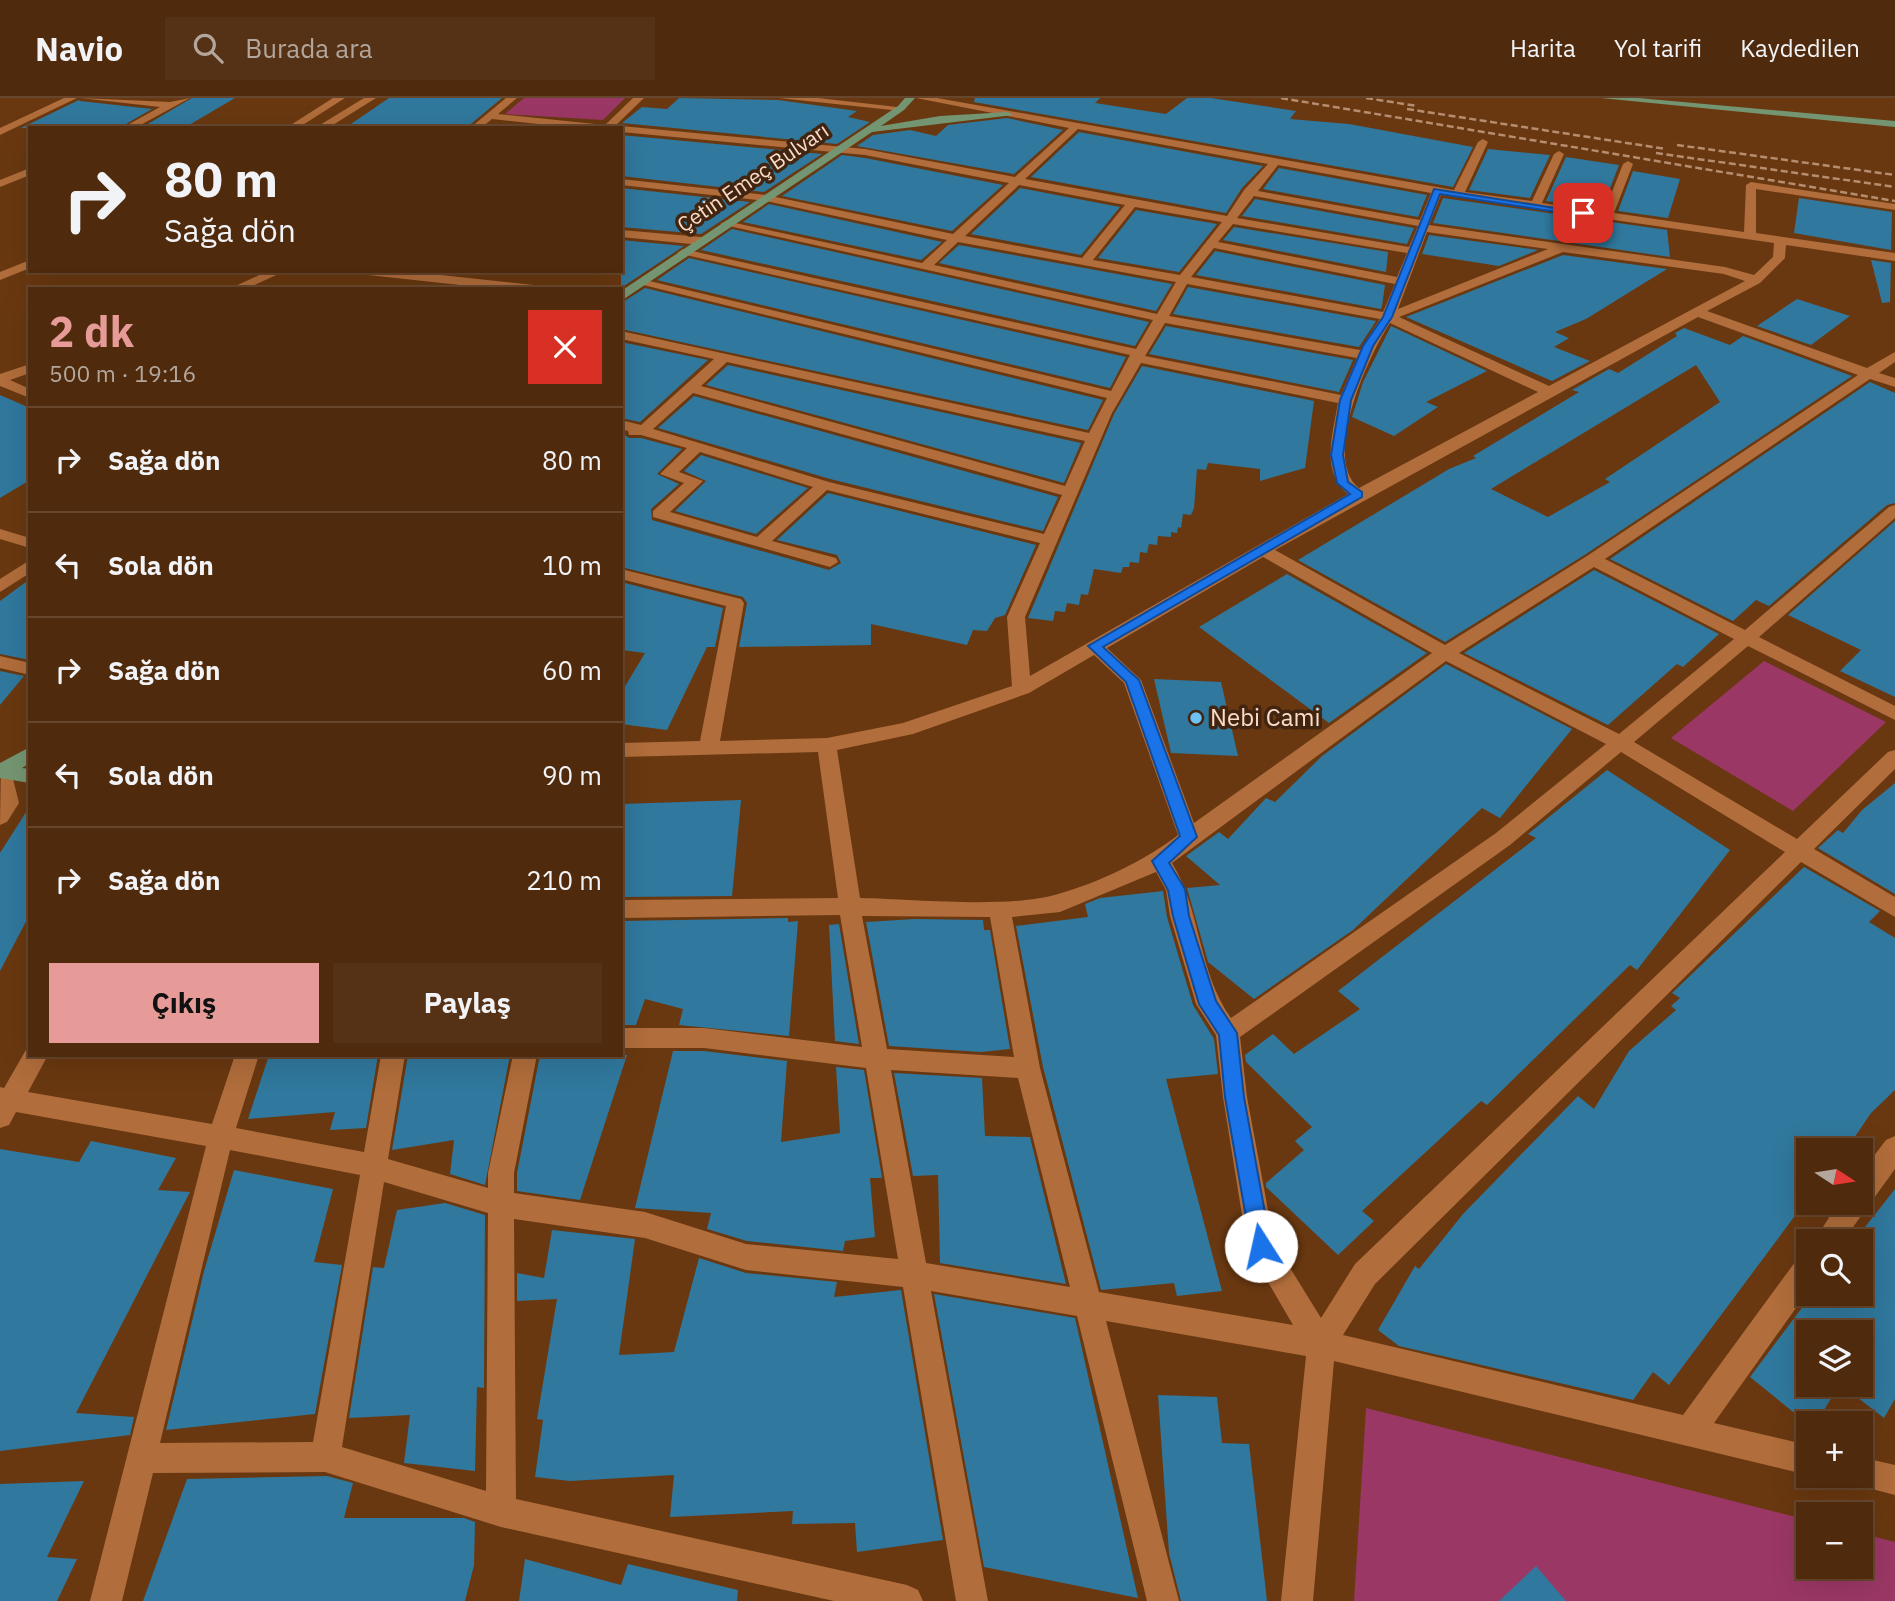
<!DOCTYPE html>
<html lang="tr">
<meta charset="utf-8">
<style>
:root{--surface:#4f2a0c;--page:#553215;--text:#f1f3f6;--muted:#b3a79d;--line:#66462d;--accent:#e69b98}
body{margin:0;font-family:"IBM Plex Sans",sans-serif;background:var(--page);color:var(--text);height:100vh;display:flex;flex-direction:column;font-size:26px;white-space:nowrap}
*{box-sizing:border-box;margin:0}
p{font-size:23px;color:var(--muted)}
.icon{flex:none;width:38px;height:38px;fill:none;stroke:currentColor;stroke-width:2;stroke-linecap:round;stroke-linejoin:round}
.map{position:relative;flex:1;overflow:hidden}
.drawer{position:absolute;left:28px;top:189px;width:595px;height:770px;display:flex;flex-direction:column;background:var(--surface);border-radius:0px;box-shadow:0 7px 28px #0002,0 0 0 2px var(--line)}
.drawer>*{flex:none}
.top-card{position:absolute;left:28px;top:28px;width:595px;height:147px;border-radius:0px;box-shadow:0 7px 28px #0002,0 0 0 2px var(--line);background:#4f2a0c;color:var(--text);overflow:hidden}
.needle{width:46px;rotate:102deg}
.buttons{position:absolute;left:1796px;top:1040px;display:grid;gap:14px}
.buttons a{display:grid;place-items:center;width:77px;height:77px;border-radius:0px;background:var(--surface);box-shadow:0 7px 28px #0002,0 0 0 2px var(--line);font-size:35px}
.pin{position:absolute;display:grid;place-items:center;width:60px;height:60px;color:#fff;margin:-30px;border-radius:14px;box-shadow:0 4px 10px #0006}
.me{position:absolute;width:77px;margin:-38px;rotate:350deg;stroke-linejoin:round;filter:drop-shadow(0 0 5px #0008)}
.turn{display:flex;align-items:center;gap:24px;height:147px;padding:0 21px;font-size:32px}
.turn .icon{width:91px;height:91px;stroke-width:2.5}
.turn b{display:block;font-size:49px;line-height:60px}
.round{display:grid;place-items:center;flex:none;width:74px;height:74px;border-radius:0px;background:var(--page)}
.head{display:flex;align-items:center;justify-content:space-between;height:119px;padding:0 21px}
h1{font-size:42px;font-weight:700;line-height:52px;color:var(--accent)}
.primary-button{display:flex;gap:14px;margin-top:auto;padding:14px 21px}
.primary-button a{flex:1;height:80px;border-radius:0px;background:var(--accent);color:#111;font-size:28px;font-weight:700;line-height:80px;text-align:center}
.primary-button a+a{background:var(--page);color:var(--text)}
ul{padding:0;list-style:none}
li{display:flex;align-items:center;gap:21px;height:105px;padding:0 21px;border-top:2px solid var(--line)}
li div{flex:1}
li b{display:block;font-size:26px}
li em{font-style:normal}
header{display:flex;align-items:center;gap:42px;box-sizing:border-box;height:98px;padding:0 35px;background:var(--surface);border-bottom:2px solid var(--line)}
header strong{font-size:33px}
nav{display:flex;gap:38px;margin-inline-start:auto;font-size:24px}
.search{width:490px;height:63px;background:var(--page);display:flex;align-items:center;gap:18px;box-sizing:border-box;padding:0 24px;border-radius:0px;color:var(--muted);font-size:26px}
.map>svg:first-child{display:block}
.green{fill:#9b3765}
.building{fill:#30789d;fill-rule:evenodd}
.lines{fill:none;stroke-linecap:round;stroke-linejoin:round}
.minor{fill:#b16d3b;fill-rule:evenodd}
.major{fill:#749572;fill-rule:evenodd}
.rail{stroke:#b58d70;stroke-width:2.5;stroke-dasharray:7 3.5;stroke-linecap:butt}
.route{fill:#1a73e8;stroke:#114b97;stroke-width:2}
.poi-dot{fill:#6cc3f2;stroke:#412510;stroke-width:2.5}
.labels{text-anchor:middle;stroke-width:7;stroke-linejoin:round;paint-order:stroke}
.far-street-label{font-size:21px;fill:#fbdcc8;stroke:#412510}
.poi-label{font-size:24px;fill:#fbdcc8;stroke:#412510;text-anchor:start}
</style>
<header>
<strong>Navio</strong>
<div class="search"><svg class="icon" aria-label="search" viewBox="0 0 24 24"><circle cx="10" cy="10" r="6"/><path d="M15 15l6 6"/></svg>Burada ara</div>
<nav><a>Harita</a><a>Yol tarifi</a><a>Kaydedilen</a></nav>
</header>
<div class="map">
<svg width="1895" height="1503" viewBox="0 0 1895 1503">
<rect width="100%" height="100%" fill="#693810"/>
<!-- green -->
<g class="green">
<polygon points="524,0 625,0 603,22 505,16"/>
<polygon points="1764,563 1886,624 1793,713 1671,640"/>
<polygon points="1366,1310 1808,1422 1808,1468 1860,1468 1860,1435 1895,1444 1895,1503 1354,1503"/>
</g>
<!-- building -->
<g class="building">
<polygon points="192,0 235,0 184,30 141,30"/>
<polygon points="389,0 502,0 466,30 345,30"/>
<polygon points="679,0 778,2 857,13 848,19 870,24 837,46 622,25 642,9 667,11"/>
<polygon points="975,0 1100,0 1095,5 1166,16 1187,0 1211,0 1296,13 1290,21 1349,26 1473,49 1453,89 974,4"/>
<polygon points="79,2 80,3 152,11 119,30 21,30"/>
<polygon points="1007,20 1063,32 1014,76 857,48 873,37 910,32 936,38 948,27"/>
<polygon points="1079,34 1263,68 1242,90 1226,115 1031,79"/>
<polygon points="621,37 822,56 764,94 621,78"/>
<polygon points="1488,51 1550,57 1530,100 1469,92"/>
<polygon points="842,57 865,60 1003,87 952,133 782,98"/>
<polygon points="1566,59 1619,67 1602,111 1546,103"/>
<polygon points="1279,70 1427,97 1418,119 1263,91"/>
<polygon points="1633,73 1680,81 1668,120 1618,113"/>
<polygon points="621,90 750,104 701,136 621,129"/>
<polygon points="1020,90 1120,109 1081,157 971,136"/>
<polygon points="1443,100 1667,132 1670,159 1433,125"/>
<polygon points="1799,100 1892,114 1891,152 1794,135"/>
<polygon points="1255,101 1414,130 1407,146 1242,118"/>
<polygon points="769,106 942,144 921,162 743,124"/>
<polygon points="1136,112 1217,126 1179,174 1098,160"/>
<polygon points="1234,129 1388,154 1386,174 1223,142"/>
<polygon points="732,131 1149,224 1135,248 701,152"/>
<polygon points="1429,137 1538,152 1499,168 1422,156"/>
<polygon points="621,142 684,148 621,190"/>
<polygon points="959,147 1172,186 1156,213 939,165"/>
<polygon points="1215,153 1385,187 1382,208 1381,211 1196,177"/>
<polygon points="1563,157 1667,171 1586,221 1555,234 1569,240 1554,249 1590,263 1552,283 1406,219"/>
<polygon points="689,160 1126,259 1110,290 657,182"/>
<polygon points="1871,162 1891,165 1890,204 1882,205"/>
<polygon points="1188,189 1376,223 1359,249 1173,216"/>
<polygon points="645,190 1103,302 1088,332 621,231 621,205"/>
<polygon points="1797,201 1850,218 1811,247 1757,228"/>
<polygon points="1166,228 1353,262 1339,294 1149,256"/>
<polygon points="1391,228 1487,273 1426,304 1438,309 1394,338 1352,319 1363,284"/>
<path d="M1684,230L1730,247L1743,238L1852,278L1586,456L1445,544L1298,462L1449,371L1476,360L1473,358L1579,294L1572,292L1609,271L1618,275L1677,238L1675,235ZM1696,267L1720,304L1605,381L1610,384L1548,419L1491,391Z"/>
<polygon points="621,244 708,262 640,324 621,320"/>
<polygon points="728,267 1081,345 1064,385 706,287"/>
<polygon points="1142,268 1314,303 1305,370 1260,383 1260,371 1208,365 1206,372 1197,371 1194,410 1191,417 1183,416 1181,430 1178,429 1177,435 1171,434 1171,439 1158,438 1157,447 1149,446 1147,455 1140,454 1139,465 1130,464 1129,469 1123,469 1121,475 1094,471 1088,497 1081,496 1079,507 1067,505 1065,514 1055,513 1053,523 1028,520 1114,316"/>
<polygon points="1870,284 1895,295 1895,405 1887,407 1769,508 1756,502 1733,523 1610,461"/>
<polygon points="0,297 30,310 30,382 0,400"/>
<polygon points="694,298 1058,399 1043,433 830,381 658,330"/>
<polygon points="621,334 629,340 641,340 682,351 657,376 679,386 651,411 652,422 829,472 841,465 837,457 777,442 828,395 1036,447 1005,517 995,520 987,533 973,532 967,547 871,526 871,547 739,549 747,505 743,499 621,469"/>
<polygon points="701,357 808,390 756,436 675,413 706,383 684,373"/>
<polygon points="1895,423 1895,599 1840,573 1861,552 1788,517"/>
<polygon points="1594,472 1719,536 1683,569 1677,566 1608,627 1464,555"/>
<polygon points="1287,476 1427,555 1329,625 1199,529"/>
<polygon points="30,481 30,562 0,556 0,503"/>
<polygon points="621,484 723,510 715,549 707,549 667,632 621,626 621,595 645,555 621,552"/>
<polygon points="1446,566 1572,631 1500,720 1482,710 1353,832 1254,901 1208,864 1187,790 1220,787 1186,758 1219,734 1228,741 1266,700 1275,704 1322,658"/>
<polygon points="0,573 24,578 0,607"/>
<polygon points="1154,581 1221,584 1238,658 1171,655"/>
<polygon points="1607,672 1730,752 1637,872 1630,867 1487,1007 1481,1003 1362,1113 1374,1123 1338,1157 1266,1089 1266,1085 1304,1052 1295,1043 1312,1029 1246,964 1245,957 1273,936 1294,956 1360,911 1338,893 1536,740 1528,736"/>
<polygon points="1895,685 1895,796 1818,750 1838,732 1843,735 1862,712"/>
<polygon points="741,702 732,798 621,799 621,706"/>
<polygon points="30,708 30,816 0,873 0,755"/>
<polygon points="1804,769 1880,813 1869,824 1895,840 1895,992 1871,1015 1846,1052 1808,1052 1810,1104 1806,1109 1803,1107 1669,1287 1653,1274 1633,1302 1399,1248 1378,1232 1415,1168 1419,1171 1463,1116 1578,998 1594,1011 1629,953 1676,912 1671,908 1680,900 1672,895"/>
<polygon points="1163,793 1167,819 1193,907 1214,941 1218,976 1166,981 1222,1193 1177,1198 1174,1185 1101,1192 1043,969 1016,828 1088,819 1085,806 1100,800"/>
<polygon points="788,820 788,824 798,823 789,938 679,927 683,911 645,901 636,927 621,927 621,823"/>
<polygon points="915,821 983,822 984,832 990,832 1010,951 981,954 889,948 866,824"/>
<polygon points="839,826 859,946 835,943 829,827"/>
<polygon points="673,953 704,953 787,963 781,1044 840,1035 836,969 864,972 882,1080 870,1080 875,1139 845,1143 843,1153 747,1143 707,1131 711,1115 635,1110"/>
<polygon points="269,957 378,957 366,1030 330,1032 335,1014 248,1021"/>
<polygon points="408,957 510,957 485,1087 450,1076 454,1042 392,1052"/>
<polygon points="540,957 627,957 580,1102 517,1093 517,1075"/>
<polygon points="894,975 982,980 985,1038 1030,1039 1066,1186 940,1165 938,1077 913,1078"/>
<polygon points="91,1043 176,1060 158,1092 190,1094 76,1315 134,1319 130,1337 0,1353 0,1051 79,1064"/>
<polygon points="234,1072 333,1091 314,1164 342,1167 315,1316 166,1332 204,1173"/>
<polygon points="1895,1091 1895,1301 1884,1320 1840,1286 1860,1286 1860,1234 1808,1234 1808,1286 1840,1286 1816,1325 1808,1326 1750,1279 1813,1195 1860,1195 1860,1143 1854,1143"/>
<polygon points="445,1105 485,1117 484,1290 477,1289 475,1373 404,1365 410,1317 349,1320 373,1169 384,1170 397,1112"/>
<polygon points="552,1132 635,1141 619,1257 674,1254 699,1160 746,1175 837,1184 834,1199 901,1192 943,1442 857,1454 855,1425 792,1426 793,1413 670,1419 674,1377 570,1383 535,1379 543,1322 537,1321 557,1201 517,1203 517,1175 544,1180"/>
<polygon points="934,1196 1075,1220 1138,1500 984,1469"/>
<polygon points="1158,1297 1217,1299 1222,1345 1249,1346 1267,1503 1181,1503 1169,1455"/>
<polygon points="327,1378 353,1385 344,1420 464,1420 475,1424 474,1467 465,1503 143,1503 187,1381"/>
<polygon points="84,1383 47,1459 77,1461 57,1503 0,1503 0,1386"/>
<polygon points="525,1461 621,1487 628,1466 738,1492 737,1503 519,1503"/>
<polygon points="1536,1468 1566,1503 1499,1503"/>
</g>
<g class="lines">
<!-- minor -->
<g class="minor">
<polygon points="64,0 77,0 0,37 0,30"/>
<polygon points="80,0 170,4 190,0 135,30 122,30 160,9"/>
<polygon points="333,0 345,0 298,30 286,30"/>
<polygon points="364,0 376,0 328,30 315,30"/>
<polygon points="506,0 517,0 498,16 605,27 633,0 644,0 613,30 576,30 492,21 481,30 470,30"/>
<polygon points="779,0 818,0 906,10 901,13"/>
<path d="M916,0H937L1454,92L1478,44L1483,41L1488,44L1465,94L1532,103L1554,56L1559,53L1564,56L1542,105L1604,114L1623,66L1628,63L1633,66L1614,115L1744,134L1746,87L1751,84L1895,106V112L1756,91V135L1895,155V163L1786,147L1785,160L1760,185L1707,213L1867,270L1895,254V264L1879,275L1895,280V289L1870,281L1605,461L1745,532L1889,409L1895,407V420L1759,539L1895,608V622L1748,548L1634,644L1797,741L1888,654L1895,652V671L1814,751L1895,799V819L1801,764L1375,1186L1343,1237L1683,1317L1798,1160L1808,1157V1193L1714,1325L1808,1347V1377L1334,1263L1313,1503H1281L1306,1258L1106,1223L1179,1503H1147L1077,1218L931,1193L988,1503H956L903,1189L746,1172L645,1140L514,1121L516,1401L907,1487L918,1492L923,1503H834L501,1429L325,1374L153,1375L122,1503H90L206,1048L16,1014L9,1027L0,1030V989L4,990L27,950L30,957H48L28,994L212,1026L235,957H259L236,1030L364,1054L381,957H405L388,1061L488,1090V1075L513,957H537L514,1075V1095L645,1114L746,1146L898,1161L866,970L704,950H621V930H704L862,949L840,817L621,820V802L838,800L818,654L621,659V645L700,643L726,508L621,481V471L741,501L744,505L720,643L827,640L903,625L1012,588L1007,519L1040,445L827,392L772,443L836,460L838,464L830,469L653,419V413L684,385L660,376L687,350L641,337H629L628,333L621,331V322L641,327L714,261L621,241V233L1089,335L1107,300L635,185L641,181L1111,293L1130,257L677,155L683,151L1136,251L1153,222L720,126L726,123L922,165L947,142L766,103L621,87V81L766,97L953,136L1009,85L865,57L621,34V30H617L621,28L865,51L1015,79L1069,30ZM1078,31L1268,66L1244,92L1227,118L1025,81ZM1278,67L1431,95L1420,122L1258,93ZM1019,87L1125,107L1082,160L965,138ZM1441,97L1774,145L1773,159L1754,177L1725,169L1429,127ZM1254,98L1418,128L1409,149L1237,120ZM1135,109L1222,124L1180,177L1093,162ZM1233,126L1407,155L1397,179L1218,144ZM1427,134L1548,151L1398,211ZM958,144L1176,184L1157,216L934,167ZM1214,150L1395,186L1383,214L1191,179ZM1563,154L1724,176L1745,183L1549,288L1399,219ZM1187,186L1380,221L1360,252L1169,218ZM1698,219L1858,277L1587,458L1445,547L1275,452ZM1165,225L1357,260L1341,297L1145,258ZM1390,225L1538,294L1359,390C1321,360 1369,257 1390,225ZM727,264L1085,343L1065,388L701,288ZM1141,265L1338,305C1333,335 1320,374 1348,396L1030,578L1025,519L1112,315ZM693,295L1062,397L1044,436L829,384L653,331ZM700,354L813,389L757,439L670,414L703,383L679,374ZM1263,459L1432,555L1194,725L1141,582L1107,550ZM1594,469L1734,541L1619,636L1459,555ZM1094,557L1124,585L1178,737C1146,762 1098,785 1058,796C1008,811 914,801 860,800L837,652L913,636L1029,595ZM1446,563L1606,646L1496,735L1231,920C1198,874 1201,812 1172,765ZM1621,654L1785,754L1355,1166L1321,1220L1274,1144L1247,999L1240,939L1510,747ZM1156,774L1166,792L1170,818L1196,906L1216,937L1223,999L1247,1148L1293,1227L1099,1194L1040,970L1012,819L1060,814ZM862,818L990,819L1014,959L887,951ZM891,972L1018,980L1070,1189L926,1165ZM230,1052L360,1077L313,1344L160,1345ZM384,1084L488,1115L486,1393L342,1349Z"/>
<polygon points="30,70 30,77 0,89 0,82"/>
<polygon points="621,132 701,139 707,143 701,147 621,139"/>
<polygon points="30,162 30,170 0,182 0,174"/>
<polygon points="268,173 285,173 246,191 229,191"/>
<polygon points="362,173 404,173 534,187 540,191 497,191 368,177"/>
<polygon points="30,266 30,275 10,282 30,291 30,300 0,288 0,276"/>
<polygon points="0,431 30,440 30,450 0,441"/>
<polygon points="30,462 30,475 0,494 0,481"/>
<polygon points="0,558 30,565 30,577 0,570"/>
<polygon points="1,666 11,673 19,705 7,724 0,727"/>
<polygon points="1895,1038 1895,1071 1843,1143 1814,1143 1839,1104 1860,1104 1860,1076 1886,1042"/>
<polygon points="1860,1359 1895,1367 1895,1397 1849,1385 1846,1377 1860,1377"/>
</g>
<!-- major -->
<g class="major">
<polygon points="905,0 915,0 904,12 881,28 940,18 1008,14 1013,17 872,34 621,203 621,193 898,8"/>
<polygon points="1601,0 1638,0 1895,23 1895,29"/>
<polygon points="30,649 30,665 22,670 30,671 30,685 0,680 0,665"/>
</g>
<!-- rail -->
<g class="rail">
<polyline points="1281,0 1895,103"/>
<polyline points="1366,0 1417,8"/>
<polyline points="1407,11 1666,51"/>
<polyline points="1677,47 1895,77"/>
<polyline points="1656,55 1895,89"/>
</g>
</g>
<!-- route -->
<polygon class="route" points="1434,91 1587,115 1583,118 1440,96 1392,219 1373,248 1351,302 1343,357 1348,384 1362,394 1362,399 1103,549 1139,582 1197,739 1169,765 1185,791 1189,818 1216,903 1237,935 1244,999 1271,1148 1268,1155 1261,1158 1254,1155 1251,1148 1225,999 1219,937 1199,906 1173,818 1168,792 1152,763 1180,738 1126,584 1088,548 1350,396 1337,385 1331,357 1340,302 1363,248 1383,219"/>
<!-- markers -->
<circle class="poi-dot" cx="1196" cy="620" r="7"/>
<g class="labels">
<!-- far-street labels -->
<g class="far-street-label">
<text transform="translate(753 80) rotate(-34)" y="7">Çetin Emeç Bulvarı</text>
</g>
<!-- poi labels -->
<g class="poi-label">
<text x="1210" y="628">Nebi Cami</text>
</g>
</g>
</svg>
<div class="buttons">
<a><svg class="needle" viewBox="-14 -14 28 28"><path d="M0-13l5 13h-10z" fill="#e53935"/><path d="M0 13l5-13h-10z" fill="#b3a79d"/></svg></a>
<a><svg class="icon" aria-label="search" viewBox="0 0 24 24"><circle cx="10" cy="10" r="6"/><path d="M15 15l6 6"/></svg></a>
<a><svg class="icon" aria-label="layers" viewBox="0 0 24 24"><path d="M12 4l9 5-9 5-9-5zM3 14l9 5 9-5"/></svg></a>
<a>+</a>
<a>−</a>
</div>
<div class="pin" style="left:1583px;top:115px;background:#d93025"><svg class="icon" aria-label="arrive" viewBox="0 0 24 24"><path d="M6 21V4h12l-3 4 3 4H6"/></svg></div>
<svg class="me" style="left:1261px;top:1148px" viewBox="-20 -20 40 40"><circle r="19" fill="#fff"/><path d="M0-13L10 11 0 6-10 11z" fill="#1a73e8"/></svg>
<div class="top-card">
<div class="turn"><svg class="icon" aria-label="right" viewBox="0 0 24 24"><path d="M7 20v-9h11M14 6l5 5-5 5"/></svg><div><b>80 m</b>Sağa dön</div></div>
</div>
<section class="drawer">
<div class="head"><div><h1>2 dk</h1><p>500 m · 19:16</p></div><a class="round" style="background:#d93025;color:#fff"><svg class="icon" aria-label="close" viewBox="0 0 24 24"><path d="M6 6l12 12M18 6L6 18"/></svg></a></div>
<ul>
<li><svg class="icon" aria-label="right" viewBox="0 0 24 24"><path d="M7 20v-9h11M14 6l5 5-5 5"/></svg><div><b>Sağa dön</b></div><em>80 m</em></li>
<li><svg class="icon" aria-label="left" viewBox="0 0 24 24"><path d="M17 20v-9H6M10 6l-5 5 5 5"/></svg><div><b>Sola dön</b></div><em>10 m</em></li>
<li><svg class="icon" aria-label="right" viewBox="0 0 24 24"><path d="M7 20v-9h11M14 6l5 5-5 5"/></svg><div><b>Sağa dön</b></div><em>60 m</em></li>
<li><svg class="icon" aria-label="left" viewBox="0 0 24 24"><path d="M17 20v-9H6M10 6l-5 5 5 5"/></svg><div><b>Sola dön</b></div><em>90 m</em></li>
<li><svg class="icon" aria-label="right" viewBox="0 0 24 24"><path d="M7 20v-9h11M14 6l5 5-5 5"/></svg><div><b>Sağa dön</b></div><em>210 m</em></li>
</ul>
<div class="primary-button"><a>Çıkış</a><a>Paylaş</a></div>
</section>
</div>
